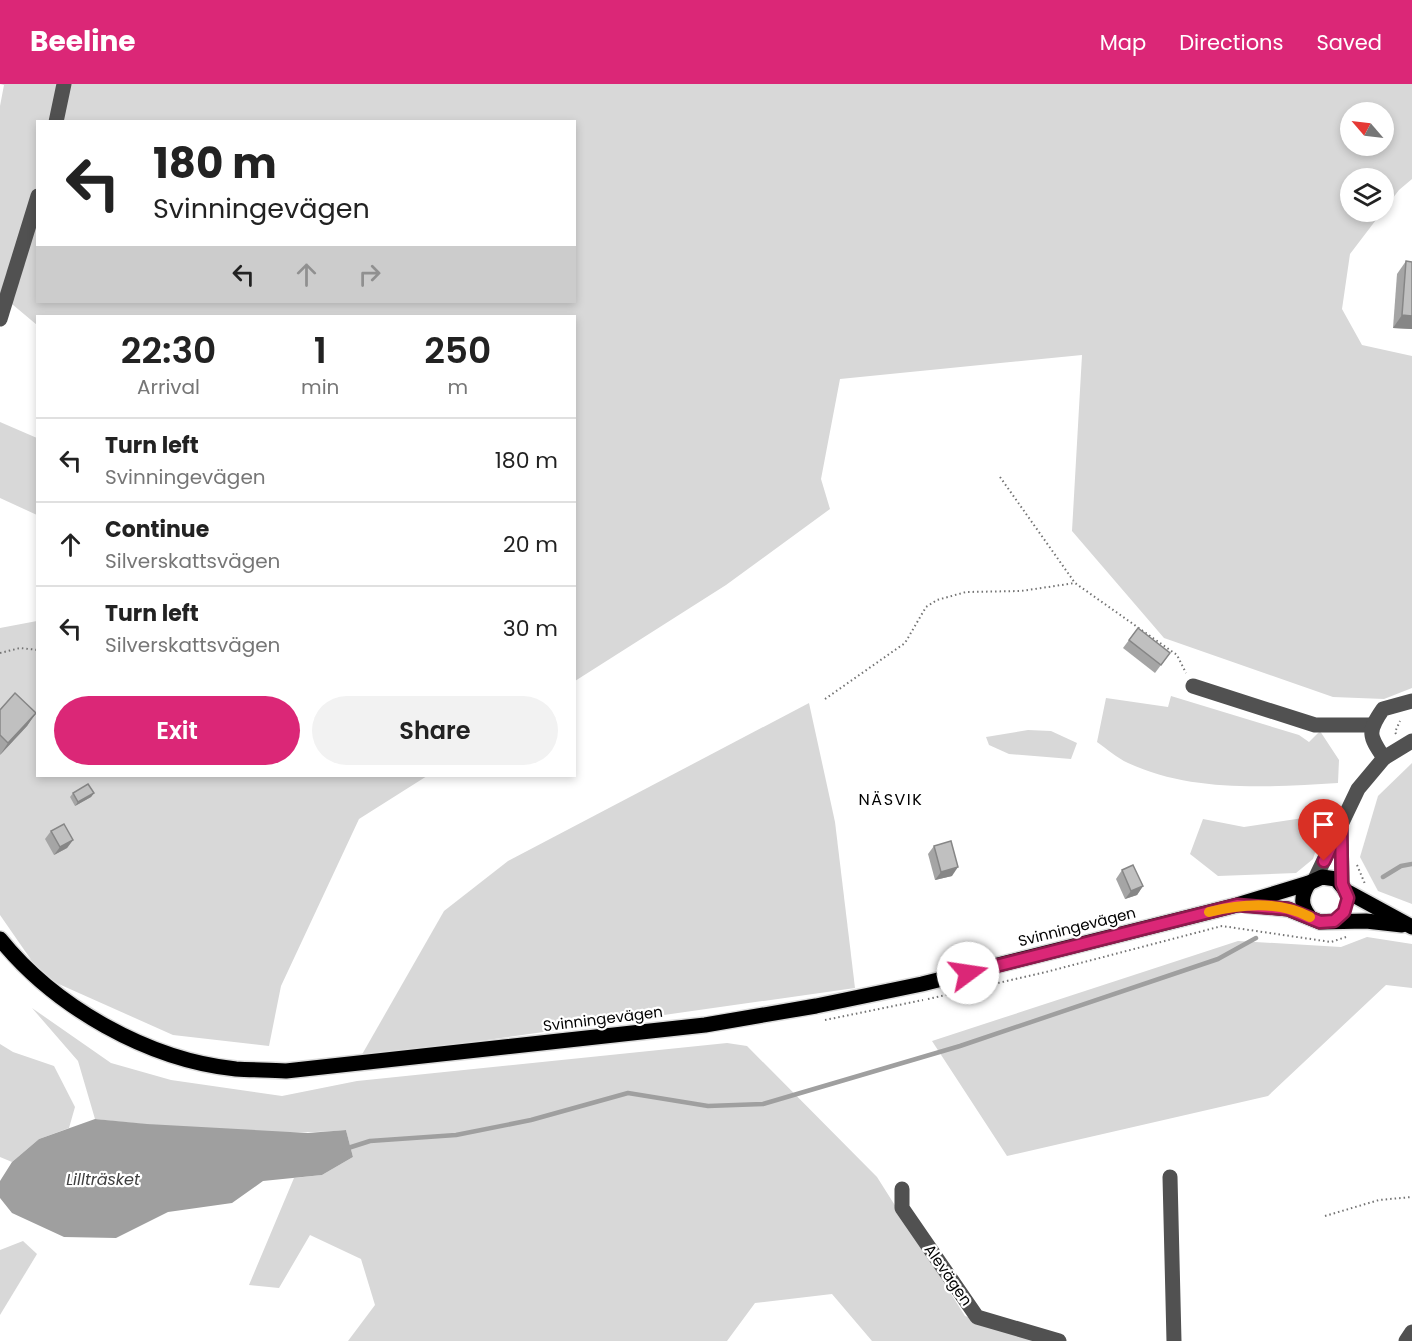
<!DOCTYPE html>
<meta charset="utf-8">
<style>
:root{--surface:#fff;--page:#f2f2f2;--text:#222;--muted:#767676;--line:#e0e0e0;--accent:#db2777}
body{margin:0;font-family:Poppins,sans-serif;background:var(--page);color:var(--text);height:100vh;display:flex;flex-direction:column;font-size:22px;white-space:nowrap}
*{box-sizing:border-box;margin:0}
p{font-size:20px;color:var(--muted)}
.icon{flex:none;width:33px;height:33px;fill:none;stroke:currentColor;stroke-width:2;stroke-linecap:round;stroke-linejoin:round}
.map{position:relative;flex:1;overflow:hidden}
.side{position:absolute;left:36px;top:231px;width:540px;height:462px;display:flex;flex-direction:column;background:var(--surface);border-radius:0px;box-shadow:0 3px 9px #0003}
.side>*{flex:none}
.banner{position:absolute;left:36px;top:36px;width:540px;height:183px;border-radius:0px;box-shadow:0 3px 9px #0003;background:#fff;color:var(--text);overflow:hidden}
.needle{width:39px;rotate:298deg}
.tools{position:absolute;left:1340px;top:18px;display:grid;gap:12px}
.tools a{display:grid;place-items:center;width:54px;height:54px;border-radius:50%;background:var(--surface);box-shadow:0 3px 9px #0003;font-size:30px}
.pin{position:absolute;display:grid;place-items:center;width:51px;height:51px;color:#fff;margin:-62px -26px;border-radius:50% 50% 50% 0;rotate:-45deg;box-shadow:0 0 6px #0007}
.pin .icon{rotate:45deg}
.me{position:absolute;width:66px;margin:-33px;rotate:76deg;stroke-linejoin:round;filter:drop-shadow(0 0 4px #0008)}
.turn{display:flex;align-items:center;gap:21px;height:126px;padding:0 18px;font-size:27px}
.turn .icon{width:78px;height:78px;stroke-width:2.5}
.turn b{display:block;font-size:42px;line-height:51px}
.lanes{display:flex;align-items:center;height:57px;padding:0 18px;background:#0003;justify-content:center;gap:30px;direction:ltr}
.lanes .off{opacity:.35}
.eta{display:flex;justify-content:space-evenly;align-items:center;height:102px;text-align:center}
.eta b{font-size:36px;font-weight:600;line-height:42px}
.action{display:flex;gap:12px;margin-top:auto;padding:12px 18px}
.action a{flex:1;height:69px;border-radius:36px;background:var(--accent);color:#fff;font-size:24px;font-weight:600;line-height:69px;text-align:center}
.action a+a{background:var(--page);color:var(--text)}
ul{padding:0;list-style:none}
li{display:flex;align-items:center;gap:18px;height:84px;padding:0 18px;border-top:2px solid var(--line)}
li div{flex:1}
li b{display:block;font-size:22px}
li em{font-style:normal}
header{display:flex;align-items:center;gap:36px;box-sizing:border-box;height:84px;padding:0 30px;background:var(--accent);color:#fff}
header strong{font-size:28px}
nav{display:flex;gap:33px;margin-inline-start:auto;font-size:21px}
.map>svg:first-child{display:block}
.green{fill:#d8d8d8;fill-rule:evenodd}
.water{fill:#9f9f9f}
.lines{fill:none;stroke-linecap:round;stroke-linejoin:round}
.stream{stroke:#9f9f9f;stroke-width:4.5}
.major-casing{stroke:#dbdbdb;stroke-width:18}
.path{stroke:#737373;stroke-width:2;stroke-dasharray:1.5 3;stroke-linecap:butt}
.minor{stroke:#515151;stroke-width:15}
.major{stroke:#000;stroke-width:15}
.wall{fill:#a5a5a5}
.shaded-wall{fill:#868686}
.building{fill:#c0c0c0;stroke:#868686;stroke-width:1.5}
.route-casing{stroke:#8e194d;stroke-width:15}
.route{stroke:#db2777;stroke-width:10}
.slow{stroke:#f59e0b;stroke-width:10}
.labels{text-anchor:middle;stroke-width:4.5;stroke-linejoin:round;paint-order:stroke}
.street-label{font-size:15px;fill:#000;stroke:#fff}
.neighbourhood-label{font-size:16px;letter-spacing:1.5px;fill:#000;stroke:#fff}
.water-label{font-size:16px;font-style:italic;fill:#404040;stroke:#fff}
</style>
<header>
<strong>Beeline</strong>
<nav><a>Map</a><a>Directions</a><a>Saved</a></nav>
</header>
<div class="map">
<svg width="1412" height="1257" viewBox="0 0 1412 1257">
<rect width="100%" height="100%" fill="#fff"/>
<!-- green -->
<g class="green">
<path d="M0,0H1412V95L1399,106L1383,127V94H1350V128H1382L1350,170L1342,225L1362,261L1412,272V604L1384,615L1333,613L1164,554L1072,447L1082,271L840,295L821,395L830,425L726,501L575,597L574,232H38L37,241L0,210V22L4,1ZM1350,28H1383V62H1350ZM38,38H574V218H38Z"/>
<polygon points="0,338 37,354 37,431 0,414"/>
<polygon points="37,537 38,692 427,692 359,735 281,902 269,962 173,951 43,893 0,831 0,544"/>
<path d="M1171,612L1299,651L1309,658L1320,647L1339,676L1338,699C1269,703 1193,709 1128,679C1117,674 1107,665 1097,658L1106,614L1168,623Z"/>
<polygon points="809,619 835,738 855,904 360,974 444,827 508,777"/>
<polygon points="1028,646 1051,647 1077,659 1071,675 1009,670 989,661 986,653"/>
<polygon points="1412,679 1412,820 1378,807 1360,773 1378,712"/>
<polygon points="1303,734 1323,744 1313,775 1296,789 1218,792 1190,770 1203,735 1244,743"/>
<polygon points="1367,853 1412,860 1412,904 1386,901 1268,1012 1007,1072 932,957 1238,857 1341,863"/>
<path d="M32,924L111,979L171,996L282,1012L357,997L727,959L747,962L877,1093L965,1232L1038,1257H872L832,1210L755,1219L727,1257H348L375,1221L361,1175L310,1151L279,1204L249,1201L294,1094L322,1091L353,1073L346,1046C264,1053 178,1044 95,1035L78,977Z"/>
<polygon points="0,960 13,968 54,982 75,1023 69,1044 39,1055 12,1078 0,1073"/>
<polygon points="23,1157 37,1170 0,1231 0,1166"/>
</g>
<!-- water -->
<polygon class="water" points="95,1035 147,1040 308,1049 346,1046 353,1073 322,1091 263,1097 232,1119 168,1128 116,1154 64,1153 12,1129 0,1114 0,1097 12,1078 39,1055"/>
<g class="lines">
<!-- stream -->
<g class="stream">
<polyline points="1383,793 1401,782 1412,780"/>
<polyline points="345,1065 370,1057 456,1051 531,1036 628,1009 708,1022 763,1020 960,962 1218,875 1256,854"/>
</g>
<defs>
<g id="major">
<path d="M1309,799C1301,811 1300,821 1309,832"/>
<polyline points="1246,821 1288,825 1320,838 1366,837 1402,841"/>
<path d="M0,855C55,923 148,976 236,985C252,986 270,986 286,987L705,941L816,922L922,900L1237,821L1309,799L1322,793L1336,795L1346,807L1412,843"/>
</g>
</defs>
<!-- major casing -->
<use href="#major" class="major-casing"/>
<!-- path -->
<g class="path">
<polyline points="1000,393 1075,499 1177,571 1186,589"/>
<polyline points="0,569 20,564 38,566"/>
<polyline points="825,615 905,559 926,523 937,516 966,508 1021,507 1075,499"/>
<polyline points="1396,650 1395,648 1400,637"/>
<polyline points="1357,781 1365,800"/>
<polyline points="928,915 1046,888 1222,842 1331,858 1346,853"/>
<polyline points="825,936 923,916"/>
<polyline points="1325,1132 1379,1116 1412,1113"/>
</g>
<!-- minor -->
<g class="minor">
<polyline points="56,38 64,0"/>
<polyline points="0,235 38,112"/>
<polyline points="1193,602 1315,641 1371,641"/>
<path d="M1384,674C1369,652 1367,648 1383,625L1412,617"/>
<polyline points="1341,745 1342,800"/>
<polyline points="1315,795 1358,705 1384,674 1412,657"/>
<polyline points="1170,1093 1174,1257"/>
<polyline points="902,1105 902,1124 977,1233 1059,1257"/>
<polyline points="1406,1257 1412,1248"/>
</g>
<!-- major -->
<use href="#major" class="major"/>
</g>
<!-- wall -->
<g class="wall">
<polygon points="1406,177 1412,245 1393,244 1397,190"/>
<polygon points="1129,556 1170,569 1155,589 1123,564"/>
<polygon points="0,626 36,629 27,642 0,671"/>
<polygon points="73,709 94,709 91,713 75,722 70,713"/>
<polygon points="51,747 73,756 67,764 54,771 45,755"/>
<polygon points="934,762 952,792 935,796 928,770"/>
<polygon points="1122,786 1143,802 1137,811 1125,815 1116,795"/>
</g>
<!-- shaded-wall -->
<g class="shaded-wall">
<polygon points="1402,231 1412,232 1412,245 1393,244"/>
<polygon points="36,629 27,642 0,671 8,659"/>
<polygon points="94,709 91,713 75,722 78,718"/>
<polygon points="73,756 67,764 54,771 60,763"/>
<polygon points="958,783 952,792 935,796 941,788"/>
<polygon points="1143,802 1137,811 1125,815 1131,807"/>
</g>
<!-- building -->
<g class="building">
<polygon points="1406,177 1412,178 1412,232 1402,231"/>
<polygon points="1138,544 1170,569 1161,581 1129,556"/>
<polygon points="15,609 36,629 8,659 0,651 0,626"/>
<polygon points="88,700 94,709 78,718 73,709"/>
<polygon points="64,740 73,756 60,763 51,747"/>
<polygon points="951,757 958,783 941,788 934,762"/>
<polygon points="1133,781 1143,802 1131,807 1122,786"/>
</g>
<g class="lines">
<defs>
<polyline id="route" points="968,889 1237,821 1288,825 1320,838 1334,837 1344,828 1348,814 1342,800 1341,742 1324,777"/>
</defs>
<!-- route casing -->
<use href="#route" class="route-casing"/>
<!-- route -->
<use href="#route" class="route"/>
<!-- slow -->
<path class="slow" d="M1209,828C1241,820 1280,817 1310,833"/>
</g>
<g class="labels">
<!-- street labels -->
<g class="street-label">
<text transform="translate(1077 843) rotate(-14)" y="5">Svinningevägen</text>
<text transform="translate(603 935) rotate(-7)" y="5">Svinningevägen</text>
<text transform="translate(948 1191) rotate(55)" y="5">Alevägen</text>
</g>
<!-- neighbourhood labels -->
<g class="neighbourhood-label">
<text x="891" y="721">NÄSVIK</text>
</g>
<!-- water labels -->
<g class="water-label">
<text x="103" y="1101">Lillträsket</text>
</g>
</g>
</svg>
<div class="tools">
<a><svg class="needle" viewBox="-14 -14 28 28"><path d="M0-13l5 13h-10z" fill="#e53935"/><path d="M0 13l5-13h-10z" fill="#767676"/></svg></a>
<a><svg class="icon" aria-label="layers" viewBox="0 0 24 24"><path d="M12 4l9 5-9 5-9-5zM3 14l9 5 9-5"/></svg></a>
</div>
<div class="pin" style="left:1324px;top:777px;background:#d93025"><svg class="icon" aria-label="arrive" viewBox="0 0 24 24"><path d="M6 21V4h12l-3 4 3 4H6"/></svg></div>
<svg class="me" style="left:968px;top:889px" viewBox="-20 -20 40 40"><circle r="19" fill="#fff"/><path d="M0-13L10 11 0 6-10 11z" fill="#db2777"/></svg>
<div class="banner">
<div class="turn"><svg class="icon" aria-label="left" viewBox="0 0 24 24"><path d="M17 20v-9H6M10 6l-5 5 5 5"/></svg><div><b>180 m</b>Svinningevägen</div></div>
<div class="lanes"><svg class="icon" aria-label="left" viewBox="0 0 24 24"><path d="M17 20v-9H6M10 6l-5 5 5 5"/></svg><svg class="icon off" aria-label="ahead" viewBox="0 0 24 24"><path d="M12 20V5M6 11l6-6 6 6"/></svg><svg class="icon off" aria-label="right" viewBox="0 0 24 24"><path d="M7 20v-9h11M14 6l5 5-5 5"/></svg></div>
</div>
<section class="side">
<div class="eta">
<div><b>22:30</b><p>Arrival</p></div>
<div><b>1</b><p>min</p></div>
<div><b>250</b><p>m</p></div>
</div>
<ul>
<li><svg class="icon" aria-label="left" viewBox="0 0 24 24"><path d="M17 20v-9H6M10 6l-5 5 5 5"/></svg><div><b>Turn left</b><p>Svinningevägen</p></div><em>180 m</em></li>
<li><svg class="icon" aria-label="ahead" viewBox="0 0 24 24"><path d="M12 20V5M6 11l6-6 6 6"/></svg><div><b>Continue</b><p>Silverskattsvägen</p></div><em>20 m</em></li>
<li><svg class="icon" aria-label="left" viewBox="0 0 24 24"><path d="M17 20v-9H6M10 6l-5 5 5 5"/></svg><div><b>Turn left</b><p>Silverskattsvägen</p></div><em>30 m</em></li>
</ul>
<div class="action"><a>Exit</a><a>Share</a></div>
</section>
</div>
